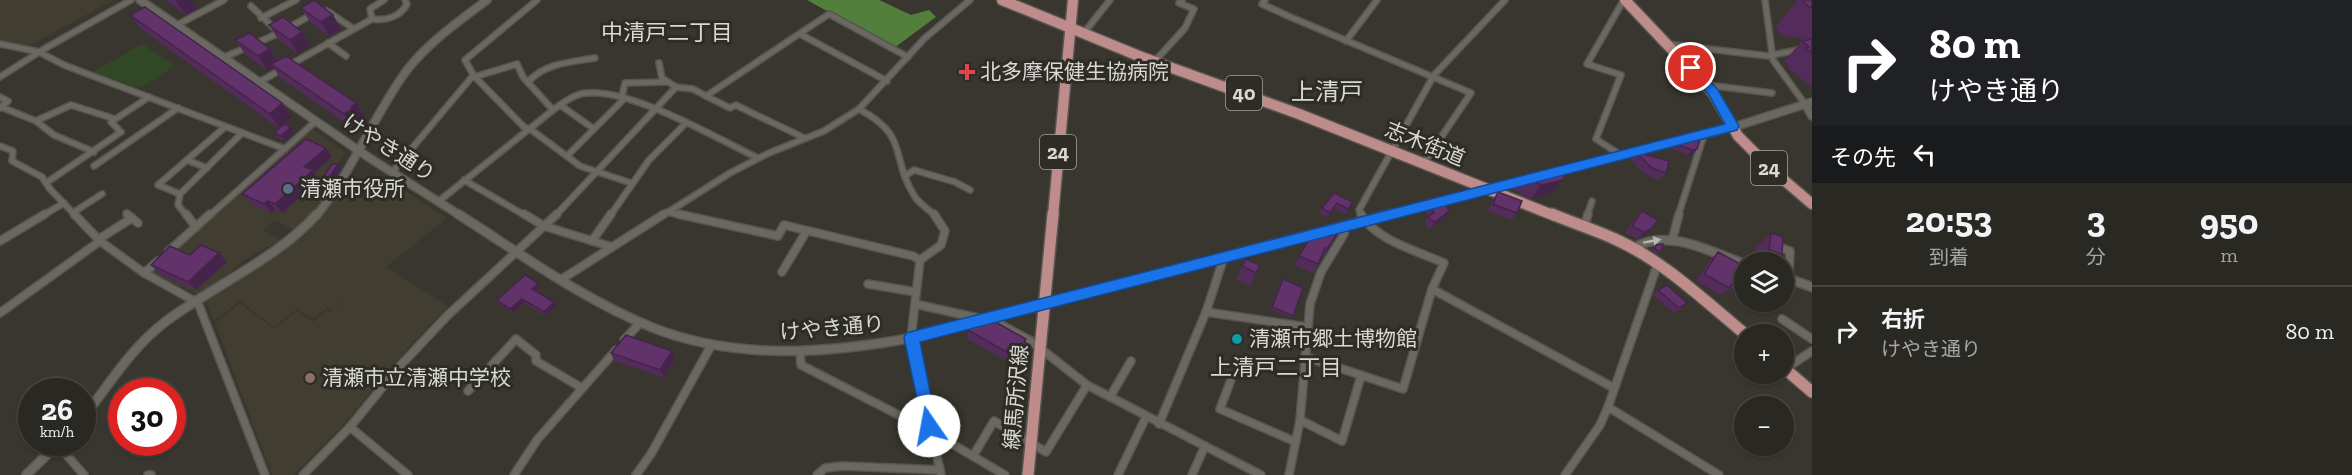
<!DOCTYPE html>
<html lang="ja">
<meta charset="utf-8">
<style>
:root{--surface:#2a2823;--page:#32302b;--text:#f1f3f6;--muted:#a5a6a6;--line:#464441}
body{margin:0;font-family:"Zilla Slab","Noto Sans JP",serif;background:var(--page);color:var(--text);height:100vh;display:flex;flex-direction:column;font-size:22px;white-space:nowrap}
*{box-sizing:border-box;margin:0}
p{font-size:20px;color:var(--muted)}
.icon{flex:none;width:33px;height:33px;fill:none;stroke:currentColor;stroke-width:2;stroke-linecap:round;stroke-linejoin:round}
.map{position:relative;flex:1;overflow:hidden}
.drawer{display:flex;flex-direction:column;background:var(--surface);width:540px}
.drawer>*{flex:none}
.banner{background:#202124;color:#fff;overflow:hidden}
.controls{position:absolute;left:1734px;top:252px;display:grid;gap:12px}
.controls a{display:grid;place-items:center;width:60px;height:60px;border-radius:50%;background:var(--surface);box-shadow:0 2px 4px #0004,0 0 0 2px var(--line);font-size:30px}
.speed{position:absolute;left:18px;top:378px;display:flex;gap:12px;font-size:30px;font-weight:700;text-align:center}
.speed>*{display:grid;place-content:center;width:78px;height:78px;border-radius:50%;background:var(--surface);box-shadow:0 2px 4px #0004,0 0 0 2px var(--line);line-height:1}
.speed small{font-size:15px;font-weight:400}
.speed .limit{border:9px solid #d22;background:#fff;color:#111}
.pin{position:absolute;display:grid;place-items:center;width:51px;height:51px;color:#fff;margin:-26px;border:3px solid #fff;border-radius:50%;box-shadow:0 2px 6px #0007}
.me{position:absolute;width:66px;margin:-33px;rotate:348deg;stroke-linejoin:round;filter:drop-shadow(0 0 4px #0008)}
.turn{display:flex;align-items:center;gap:21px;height:126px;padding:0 18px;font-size:27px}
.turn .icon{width:78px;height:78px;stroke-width:2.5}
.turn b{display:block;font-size:42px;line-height:51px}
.then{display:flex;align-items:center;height:57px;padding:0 18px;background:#0003;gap:12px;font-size:22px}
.eta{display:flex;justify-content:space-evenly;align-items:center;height:102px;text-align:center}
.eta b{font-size:36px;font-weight:800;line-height:42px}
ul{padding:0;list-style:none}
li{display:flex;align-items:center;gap:18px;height:90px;padding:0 18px;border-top:2px solid var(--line)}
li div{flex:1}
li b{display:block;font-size:22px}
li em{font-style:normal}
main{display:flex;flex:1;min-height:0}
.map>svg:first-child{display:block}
.built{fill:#413d30}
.green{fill:#304924}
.forest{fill:#537f3d}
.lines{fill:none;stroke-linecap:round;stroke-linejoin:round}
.minor-far1-casing{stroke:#575550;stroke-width:8}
.minor-casing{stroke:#575550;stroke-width:10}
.tertiary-far1-casing{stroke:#575550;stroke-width:10}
.tertiary-casing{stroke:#575550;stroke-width:11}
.primary-far1-casing{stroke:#575550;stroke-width:13}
.primary-casing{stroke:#575550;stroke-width:14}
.minor-far1{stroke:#6a6860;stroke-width:5}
.minor{stroke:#6a6860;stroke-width:7}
.tertiary-far1{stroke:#6a6860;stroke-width:7}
.tertiary{stroke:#6a6860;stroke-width:8}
.primary-far1{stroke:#bd8c8b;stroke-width:10}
.primary{stroke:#bd8c8b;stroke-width:11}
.wall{fill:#542c5c}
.shaded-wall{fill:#45244b}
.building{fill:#62336b;stroke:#45244b;stroke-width:1.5}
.oneway{fill:#b8b6b1}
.route{fill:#1a73e8;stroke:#114b97;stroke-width:1.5}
.health-dot{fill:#e0444e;stroke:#2d2c25;stroke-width:2}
.service-dot{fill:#5c6f8a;stroke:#2d2c25;stroke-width:2}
.culture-dot{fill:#0f9aa8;stroke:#2d2c25;stroke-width:2}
.education-dot{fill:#8d6e63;stroke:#2d2c25;stroke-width:2}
.labels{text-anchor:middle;stroke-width:6;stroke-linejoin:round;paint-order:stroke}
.shield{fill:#2d2c25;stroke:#a5a4a0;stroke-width:1.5}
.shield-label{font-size:20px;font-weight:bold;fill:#d9d8d4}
.poi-label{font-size:21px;fill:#d9d8d4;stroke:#2d2c25;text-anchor:start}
.street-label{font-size:21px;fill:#d9d8d4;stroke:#2d2c25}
.neighbourhood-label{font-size:22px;fill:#d9d8d4;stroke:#2d2c25}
.quarter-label{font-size:24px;fill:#d9d8d4;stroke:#2d2c25}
</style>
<main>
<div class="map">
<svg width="1812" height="475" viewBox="0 0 1812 475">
<rect width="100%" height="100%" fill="#38362f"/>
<!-- built -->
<g class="built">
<polygon points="0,0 114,0 25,48 0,40"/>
<polygon points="311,128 346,153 325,182 334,184 321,203 295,230 274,220 263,230 281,240 241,262 230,273 197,294 149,272"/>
<polygon points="393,183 447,218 386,267 448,306 395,362 346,422 294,475 272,475 215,323 240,303 274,329 297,311 313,322 327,310 330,312 348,296 331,310 328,307 313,319 297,309 274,327 240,301 214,321 204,299 232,284 301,236 333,202 347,191 372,203"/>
</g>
<!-- green -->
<polygon class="green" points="142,44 175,66 140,88 93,72"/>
<!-- forest -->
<polygon class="forest" points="807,0 879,0 911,15 929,10 936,17 894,48"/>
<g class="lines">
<defs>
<g id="minor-far1">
<path d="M384,0L370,9L372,19C386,21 400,17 407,4L405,0"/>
<polyline points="537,0 465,60 474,76 524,127 533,131 580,166 631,183"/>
<polyline points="1265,0 1262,4 1288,16 1471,93 1423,164"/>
<polyline points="1765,0 1773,60 1805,104"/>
<polyline points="251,6 274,28"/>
<polyline points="261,18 296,0"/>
<polyline points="177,25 224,0"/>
<polyline points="354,29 372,19"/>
<polyline points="800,34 887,81"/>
<polyline points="1083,34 1110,0"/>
<polyline points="1346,41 1377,0"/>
<polyline points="328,43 346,56"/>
<polyline points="0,44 39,52 64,65 285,149"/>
<polyline points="1667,44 1768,56 1812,47"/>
<polyline points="225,57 279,33 313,14"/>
<polyline points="1155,61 1185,28 1194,9 1179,3 1182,0"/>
<polyline points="659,63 662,78 676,87"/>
<polyline points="0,77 44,49 131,0"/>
<polyline points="261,81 354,29 327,11"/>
<path d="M528,82C545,63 571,62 595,58"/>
<polyline points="1707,85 1772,93"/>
<polyline points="622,96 625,83 665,82"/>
<path d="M706,96L730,108L736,105C759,117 781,126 804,138"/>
<polyline points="0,97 8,101 0,108"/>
<polyline points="560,105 594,129"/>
<polyline points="1,107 36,121 71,105 115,119"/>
<path d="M859,109C911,137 889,156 915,197C921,205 929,210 936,216"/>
<polyline points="36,121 54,135 94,152"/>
<polyline points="225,127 158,185 180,194 242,133"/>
<polyline points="0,146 13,151 12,161 42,177 50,189 76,216"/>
<polyline points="567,156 625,98"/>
<polyline points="1622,156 1596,139 1621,75 1587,64 1622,3 1626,2"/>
<polyline points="187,160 207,168"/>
<polyline points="94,166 178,108"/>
<polyline points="392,172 471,78 517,64 523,77 553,110"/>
<polyline points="905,176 914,170 955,182 970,190"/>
<polyline points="464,180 526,216"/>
<polyline points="46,183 121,132 111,122 149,97"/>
<polyline points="180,194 178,205 187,216"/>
<path d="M439,201L553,110C563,103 574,94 586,93C631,88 716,138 758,158"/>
<polyline points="74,212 102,194"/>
<polyline points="667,212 685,216"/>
<polyline points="127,214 129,216"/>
<polyline points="42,216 64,203"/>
<polyline points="209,216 316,121"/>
<polyline points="555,216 676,87 693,89 706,96 829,14 908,57"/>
<polyline points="610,216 649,160 685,124"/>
<polyline points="662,216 730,173 769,153 824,131 859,109 925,38 970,0"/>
<polyline points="1362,216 1359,210 1434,75 1505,0"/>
<polyline points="1587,216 1592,201"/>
<polyline points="1678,216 1704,135"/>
</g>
<g id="minor">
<polyline points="74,214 100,241 144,273 198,303 265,475"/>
<polyline points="127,214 138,223"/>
<polyline points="186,214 196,227"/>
<polyline points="524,214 544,226 612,247"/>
<polyline points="678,214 778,236 784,225 913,256 920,260"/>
<polyline points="934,214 945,231 941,245 920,260 911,338 941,475"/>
<polyline points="1584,227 1588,214"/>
<polyline points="99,239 132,218"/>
<polyline points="0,241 45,214"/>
<polyline points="592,241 611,214"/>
<polyline points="1672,241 1679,214"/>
<polyline points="1775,246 1790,251 1788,291 1784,295"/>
<polyline points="168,252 210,214"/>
<polyline points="782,272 806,232"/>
<polyline points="144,273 158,261"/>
<polyline points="562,279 664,214"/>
<polyline points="868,284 916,292"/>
<polyline points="1432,289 1614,388"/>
<polyline points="915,304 996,322 1031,341 1087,385 1261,475"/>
<polyline points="1206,312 1307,327"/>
<polyline points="0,313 100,241"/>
<polyline points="1782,319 1812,339"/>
<polyline points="624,340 640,323"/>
<polyline points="800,352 801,365 930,431 1005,475"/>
<path d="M1306,357L1403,389L1432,289L1444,263C1418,251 1376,241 1361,214"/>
<polyline points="1785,369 1812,351"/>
<polyline points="1232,377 1220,409 1296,442"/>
<polyline points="468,391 516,339 536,355 536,361 582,388"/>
<polyline points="1110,397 1131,361"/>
<polyline points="1608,407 1719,475"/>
<polyline points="1300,420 1342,441 1361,376"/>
<polyline points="1159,424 1206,312 1224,257"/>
<polyline points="350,427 408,475"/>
<polyline points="58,445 84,475"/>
<polyline points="973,456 994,421 1046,452 1087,385"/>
<polyline points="148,475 151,475"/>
<polyline points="303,475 350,427 399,367 447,316 557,214"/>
<polyline points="514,475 537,440 616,350"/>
<polyline points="636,475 651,454 712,344"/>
<polyline points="817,475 825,468 843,466 940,470"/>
<polyline points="1118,475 1146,417"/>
<polyline points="1192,475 1205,446"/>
<polyline points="1289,475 1300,420 1310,304 1321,272 1344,234 1345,226"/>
<polyline points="1565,475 1600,425 1608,407 1658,263"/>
</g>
<g id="tertiary-far1">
<polyline points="140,0 368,157 461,216"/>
<polyline points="1805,104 1812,116"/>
<polyline points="1556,172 1740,125 1812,102"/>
<path d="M316,216C353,171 373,116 407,70C429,42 459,21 487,0"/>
<polyline points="1384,216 1527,179"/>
</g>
<g id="tertiary">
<path d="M458,214C521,254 582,299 651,327C733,360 825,354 911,338L1390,214"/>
<path d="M1634,248C1666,227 1712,252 1744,264"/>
<polyline points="1784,277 1812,287"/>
<path d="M82,419C109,385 130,349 165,322C213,286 278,258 317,214"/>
<polyline points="26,475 60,442"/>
</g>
<g id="primary-far1">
<polyline points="1002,0 1139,56 1299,114 1555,216"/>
<polyline points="1625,0 1713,93 1738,136 1771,169 1812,204"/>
<polyline points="1053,216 1073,0"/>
</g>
<g id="primary">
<path d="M1552,214C1575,224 1599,231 1621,242C1667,264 1706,302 1745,334"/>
<polyline points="1784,368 1812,392"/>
<polyline points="1028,475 1053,214"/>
</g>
</defs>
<!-- minor-far1 casing -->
<use href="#minor-far1" class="minor-far1-casing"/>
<!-- minor casing -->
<use href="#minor" class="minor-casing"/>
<!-- tertiary-far1 casing -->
<use href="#tertiary-far1" class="tertiary-far1-casing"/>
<!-- tertiary casing -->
<use href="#tertiary" class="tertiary-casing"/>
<!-- primary-far1 casing -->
<use href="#primary-far1" class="primary-far1-casing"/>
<!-- primary casing -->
<use href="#primary" class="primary-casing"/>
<!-- minor-far1 -->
<use href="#minor-far1" class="minor-far1"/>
<!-- minor -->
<use href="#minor" class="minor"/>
<!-- tertiary-far1 -->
<use href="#tertiary-far1" class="tertiary-far1"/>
<!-- tertiary -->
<use href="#tertiary" class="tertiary"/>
<!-- primary-far1 -->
<use href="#primary-far1" class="primary-far1"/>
<!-- primary -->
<use href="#primary" class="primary"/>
</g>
<!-- wall -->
<g class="wall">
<polygon points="167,0 191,0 197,9 186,15 169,3"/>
<polygon points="1798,0 1812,0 1812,88 1787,67 1789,65 1784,61 1802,41 1805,41 1802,41 1799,38 1783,36 1775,27"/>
<polygon points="301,8 333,15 341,29 329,36 310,22"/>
<polygon points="130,15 282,103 292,117 279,128 141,29"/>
<polygon points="269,25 310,46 298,54 278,39"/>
<polygon points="235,40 270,49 278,60 365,117 360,120 361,122 353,128 280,78 273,67 267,70 245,54"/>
<polygon points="294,132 284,141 277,138 274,133"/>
<polygon points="1676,144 1697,149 1693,154 1688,155 1672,149"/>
<polygon points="326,148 332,157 314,173 319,180 282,213 275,210 272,213 250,203 242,194"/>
<polygon points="1636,152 1666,173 1659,180 1646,175 1630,159"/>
<polygon points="338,164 341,169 334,182 327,181 324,176"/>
<polygon points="1523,176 1563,180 1552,193 1531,199 1513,189"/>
<polygon points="1498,192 1517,213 1512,220 1488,211 1493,199"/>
<polygon points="1334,193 1353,202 1346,214 1334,208 1327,218 1319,213 1322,208"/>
<polygon points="1430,205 1449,211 1444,218 1430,229 1424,224 1428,217 1425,212"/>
<polygon points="1642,211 1644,236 1638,239 1625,233 1635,218"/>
<polygon points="1771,233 1782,254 1773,262 1754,262 1756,247"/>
<polygon points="1324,234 1336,236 1322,258 1321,257 1313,273 1295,265 1299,256 1316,235"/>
<polygon points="1656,245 1661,252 1658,254 1653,251 1654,247"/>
<polygon points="1718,252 1735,285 1728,292 1726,291 1721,295 1696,281 1711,259"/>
<polygon points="219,253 227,262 196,290 160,274 151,265 190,255"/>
<polygon points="1246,259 1260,265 1250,286 1236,279"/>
<polygon points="1283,279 1293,316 1292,318 1271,309"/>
<polygon points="540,287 536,291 556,306 546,316 524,303 513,313 499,304 497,300"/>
<polygon points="1658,290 1683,308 1674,313 1653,295"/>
<polygon points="981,325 1026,339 1025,343 1027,344 1025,353 1016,366 967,339 968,330"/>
<polygon points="672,351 675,359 664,378 614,361 611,353"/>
</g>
<!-- shaded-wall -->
<g class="shaded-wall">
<polygon points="177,0 191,0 197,9 186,15 176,1"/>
<polygon points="333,15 341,29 329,36 321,22"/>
<polygon points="302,32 310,46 298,54 290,40"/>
<polygon points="270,49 279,63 271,64 273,67 267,70 258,56"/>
<polygon points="282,103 292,117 279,128 270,114"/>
<polygon points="356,103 365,117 360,120 361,122 353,128 344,114 351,107"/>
<polygon points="291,127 294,132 284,141 281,136"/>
<polygon points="326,148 332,157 314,173 319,180 282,213 275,204 304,167"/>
<polygon points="1697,149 1693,154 1688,155 1692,150"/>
<polygon points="338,164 341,169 334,182 330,177"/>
<polygon points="1563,180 1552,193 1531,199 1541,185"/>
<polygon points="268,201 275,210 272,213 264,204"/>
<polygon points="1449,211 1444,218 1430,229 1435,222"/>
<polygon points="1651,229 1644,236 1638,239 1644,232"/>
<polygon points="219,253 227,262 196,290 188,282"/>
<polygon points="538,283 540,287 534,293 532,289"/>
<polygon points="522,299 524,303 513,313 510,309"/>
<polygon points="554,302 556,306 546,316 544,312"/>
<polygon points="1026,339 1025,347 1027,344 1025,353 1016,366 1017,358 1024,342"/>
<polygon points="672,351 675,359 664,378 660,370"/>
</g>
<!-- building -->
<g class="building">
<polygon points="314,0 333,15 321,22 301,8"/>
<polygon points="1803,0 1812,0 1812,7 1809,7"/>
<polygon points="145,7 282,103 270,114 130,15"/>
<polygon points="283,17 302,32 290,40 269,25"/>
<polygon points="250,33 270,49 258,56 235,40"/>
<polygon points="1812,39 1812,53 1805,48 1809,47 1802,41"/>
<polygon points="286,56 356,103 351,107 353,108 344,114 271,64"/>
<polygon points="284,124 291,127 281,136 274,133"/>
<polygon points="306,139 326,148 304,167 313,170 275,204 268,201 264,204 242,194"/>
<polygon points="1700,140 1697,149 1692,150 1676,144"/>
<polygon points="1636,152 1669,161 1666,173 1652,168"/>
<polygon points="332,164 338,164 330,177 324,176"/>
<polygon points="1562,167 1567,170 1563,180 1541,185 1523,176"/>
<polygon points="1498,192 1522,201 1517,213 1493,204"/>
<polygon points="1334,193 1353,202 1348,209 1337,203 1330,213 1322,208"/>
<polygon points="1444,201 1449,211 1435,222 1428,217 1434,213 1430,205"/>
<polygon points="1642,211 1658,220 1651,229 1644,232 1632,226"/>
<polygon points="1327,231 1336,236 1327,249 1325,248 1318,264 1299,256 1313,233 1316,235 1320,232 1324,234"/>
<polygon points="1771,233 1783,237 1782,254 1769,250"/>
<polygon points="1663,244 1661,252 1655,249 1656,245"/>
<polygon points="201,245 219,253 188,282 151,265 170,246 190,255"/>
<polygon points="1718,252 1744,266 1744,271 1735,285 1732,284 1729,288 1704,274"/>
<polygon points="1246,259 1260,265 1256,273 1242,266"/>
<polygon points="525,275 538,283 532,289 554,302 544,312 522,299 510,309 497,300"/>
<polygon points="1283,279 1303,288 1293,316 1272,307"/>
<polygon points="1667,285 1687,303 1679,308 1658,290"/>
<polygon points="990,319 1026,339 1024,342 1027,344 1017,358 968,330 972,324 977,323 981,325"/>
<polygon points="626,335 672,351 660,370 611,353"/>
</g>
<!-- one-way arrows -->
<defs><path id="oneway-solid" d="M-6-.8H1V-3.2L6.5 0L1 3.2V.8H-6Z" transform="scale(1.5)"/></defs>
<use class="oneway" href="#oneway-solid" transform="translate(1652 241) rotate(-10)"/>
<!-- route -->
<polygon class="route" points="1691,64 1695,65 1718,90 1739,126 1737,130 920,342 937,426 935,431 929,433 924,431 904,338 906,333 1725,124 1709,95 1685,68"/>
<!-- markers -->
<path class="health-dot" d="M964 63h6v6h6v6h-6v6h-6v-6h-6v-6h6z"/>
<circle class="service-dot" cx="288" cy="189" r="6"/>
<circle class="culture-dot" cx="1237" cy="339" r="6"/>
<circle class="education-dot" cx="310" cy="378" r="6"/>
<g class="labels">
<!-- shield labels -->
<g class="shield">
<rect x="1226" y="76" width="36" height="34" rx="4.5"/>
<rect x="1040" y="135" width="36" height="34" rx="4.5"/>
<rect x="1751" y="151" width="36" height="34" rx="4.5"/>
</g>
<g class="shield-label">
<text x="1244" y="100">40</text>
<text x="1058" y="159">24</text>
<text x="1769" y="175">24</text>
</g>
<!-- poi labels -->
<g class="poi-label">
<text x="980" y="79">北多摩保健生協病院</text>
<text x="300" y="196">清瀬市役所</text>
<text x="1249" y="346">清瀬市郷土博物館</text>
<text x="322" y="385">清瀬市立清瀬中学校</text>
</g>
<!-- street labels -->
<g class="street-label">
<text transform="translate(1425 144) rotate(22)" y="7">志木街道</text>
<text transform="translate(389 148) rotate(33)" y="7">けやき通り</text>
<text transform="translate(832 328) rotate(-5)" y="7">けやき通り</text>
<text transform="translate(1016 397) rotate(-85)" y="7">練馬所沢線</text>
</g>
<!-- neighbourhood labels -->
<g class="neighbourhood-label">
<text x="667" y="40">中清戸二丁目</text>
<text x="1276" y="375">上清戸二丁目</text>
</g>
<!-- quarter labels -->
<g class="quarter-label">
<text x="1327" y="100">上清戸</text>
</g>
</g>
</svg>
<div class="controls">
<a><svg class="icon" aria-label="layers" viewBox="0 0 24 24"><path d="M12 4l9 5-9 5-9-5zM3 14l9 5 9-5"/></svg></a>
<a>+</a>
<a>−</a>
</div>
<div class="speed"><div>26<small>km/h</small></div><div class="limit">30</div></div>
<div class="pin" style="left:1691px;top:68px;background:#d93025"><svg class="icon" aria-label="arrive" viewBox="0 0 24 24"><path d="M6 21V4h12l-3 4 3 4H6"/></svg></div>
<svg class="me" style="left:929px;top:426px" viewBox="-20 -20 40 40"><circle r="19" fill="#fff"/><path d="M0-13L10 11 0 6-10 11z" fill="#1a73e8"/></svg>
</div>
<section class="drawer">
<div class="banner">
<div class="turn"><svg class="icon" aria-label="right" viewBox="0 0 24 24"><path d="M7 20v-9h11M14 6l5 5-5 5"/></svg><div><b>80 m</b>けやき通り</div></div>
<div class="then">その先<svg class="icon" aria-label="left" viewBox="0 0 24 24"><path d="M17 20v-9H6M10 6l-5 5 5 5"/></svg></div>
</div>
<div class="eta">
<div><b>20:53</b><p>到着</p></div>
<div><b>3</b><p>分</p></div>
<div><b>950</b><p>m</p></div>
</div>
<ul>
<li><svg class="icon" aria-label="right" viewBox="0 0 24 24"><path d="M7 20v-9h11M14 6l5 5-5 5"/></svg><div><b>右折</b><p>けやき通り</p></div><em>80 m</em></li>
</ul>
</section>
</main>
